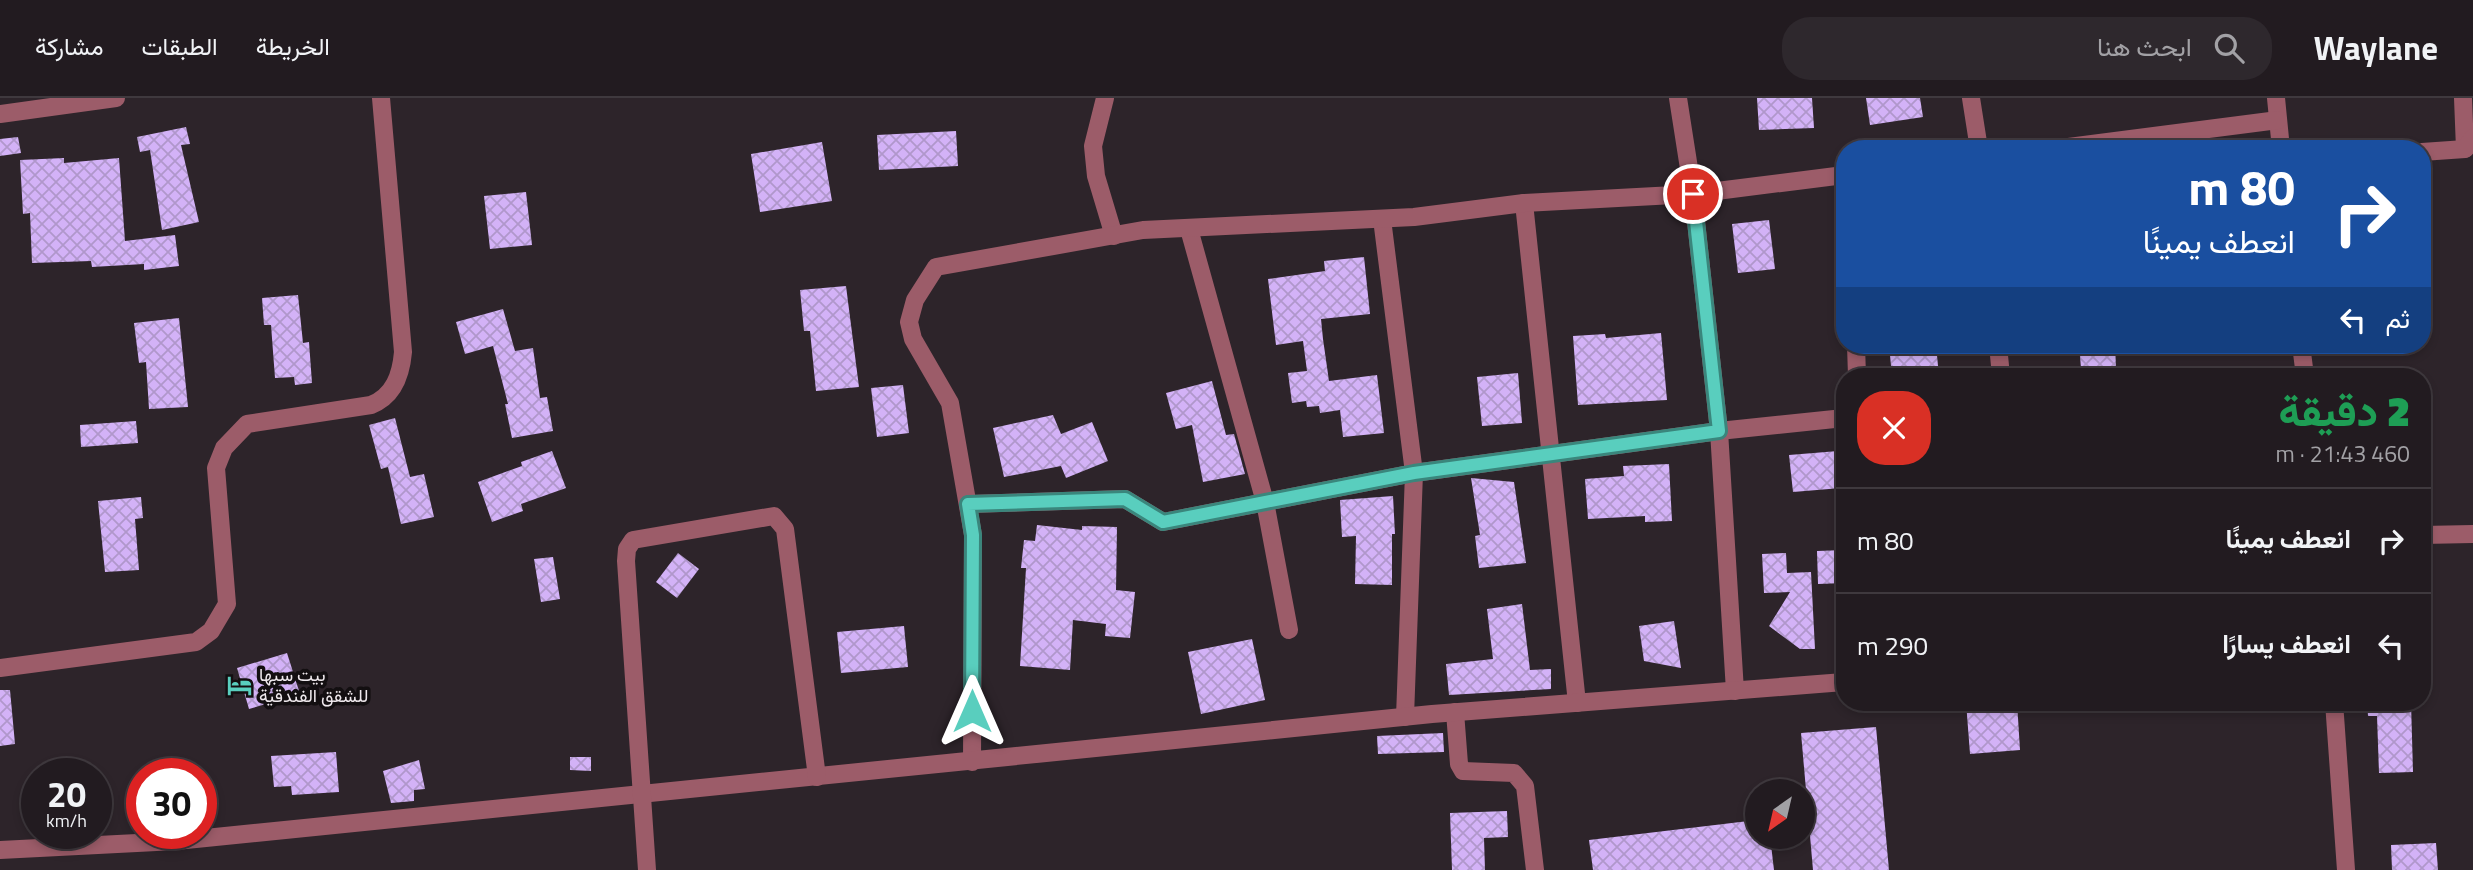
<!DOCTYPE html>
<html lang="ar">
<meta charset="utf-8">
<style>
:root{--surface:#221b20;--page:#2e282d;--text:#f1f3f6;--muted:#a2a1a5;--line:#3f393e}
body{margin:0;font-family:"Titillium Web",Vazirmatn,sans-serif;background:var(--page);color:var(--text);direction:rtl;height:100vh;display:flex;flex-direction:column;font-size:26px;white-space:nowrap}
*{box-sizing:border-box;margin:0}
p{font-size:23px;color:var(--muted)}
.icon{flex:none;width:38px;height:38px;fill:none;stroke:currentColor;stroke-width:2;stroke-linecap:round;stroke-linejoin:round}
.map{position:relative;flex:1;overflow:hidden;direction:ltr}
.sheet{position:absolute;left:1836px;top:270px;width:595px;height:343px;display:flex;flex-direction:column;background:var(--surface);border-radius:28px;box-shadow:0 4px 10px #0003,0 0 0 2px var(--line);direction:rtl}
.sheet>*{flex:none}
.banner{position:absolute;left:1836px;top:42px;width:595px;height:214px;border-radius:28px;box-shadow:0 4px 10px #0003,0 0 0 2px var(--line);direction:rtl;background:#1a4fa0;color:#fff;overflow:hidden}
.needle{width:46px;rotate:214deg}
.fabs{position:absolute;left:1745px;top:681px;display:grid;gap:14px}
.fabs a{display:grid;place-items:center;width:70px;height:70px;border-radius:50%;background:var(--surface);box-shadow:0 4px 10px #0003,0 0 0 2px var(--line);font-size:35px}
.speed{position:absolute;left:21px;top:660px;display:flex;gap:14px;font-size:35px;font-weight:700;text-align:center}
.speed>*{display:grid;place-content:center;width:91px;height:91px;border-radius:50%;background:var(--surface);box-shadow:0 4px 10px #0003,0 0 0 2px var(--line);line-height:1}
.speed small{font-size:18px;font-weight:400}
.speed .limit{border:10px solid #d22;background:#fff;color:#111}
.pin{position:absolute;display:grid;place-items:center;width:60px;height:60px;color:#fff;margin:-30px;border:4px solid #fff;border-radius:50%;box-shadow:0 2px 7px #0007}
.me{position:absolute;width:77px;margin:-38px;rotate:0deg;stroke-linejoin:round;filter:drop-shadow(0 0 5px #0008)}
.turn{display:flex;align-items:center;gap:24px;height:147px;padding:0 21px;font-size:32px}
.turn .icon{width:91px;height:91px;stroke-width:2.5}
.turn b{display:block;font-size:49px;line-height:60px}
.then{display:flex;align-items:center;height:66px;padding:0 21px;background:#0003;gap:14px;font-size:26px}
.round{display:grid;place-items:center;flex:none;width:74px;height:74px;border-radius:28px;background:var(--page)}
.summary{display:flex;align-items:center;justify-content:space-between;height:119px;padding:0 21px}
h1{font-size:42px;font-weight:800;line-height:52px;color:#1e9e55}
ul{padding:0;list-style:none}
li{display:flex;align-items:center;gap:21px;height:105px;padding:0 21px;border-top:2px solid var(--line)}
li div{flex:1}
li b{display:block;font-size:26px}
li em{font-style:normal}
header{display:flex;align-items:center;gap:42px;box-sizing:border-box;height:98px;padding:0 35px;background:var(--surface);border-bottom:2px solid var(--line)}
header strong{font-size:33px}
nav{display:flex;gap:38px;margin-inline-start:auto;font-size:24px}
.search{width:490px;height:63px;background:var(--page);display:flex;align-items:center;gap:18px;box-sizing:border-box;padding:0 24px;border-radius:28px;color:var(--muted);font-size:26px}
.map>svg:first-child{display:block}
.building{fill:url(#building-cross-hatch)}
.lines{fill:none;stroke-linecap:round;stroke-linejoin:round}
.minor{stroke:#9c5c69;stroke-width:18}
.route-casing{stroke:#3a867c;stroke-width:18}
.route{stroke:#59cebe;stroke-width:12}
.labels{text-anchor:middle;stroke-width:7;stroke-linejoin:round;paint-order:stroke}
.poi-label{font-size:18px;fill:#efe9ed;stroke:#130f11;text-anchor:start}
</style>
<header>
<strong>Waylane</strong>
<div class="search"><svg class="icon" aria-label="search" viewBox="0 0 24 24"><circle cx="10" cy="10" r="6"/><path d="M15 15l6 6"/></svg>ابحث هنا</div>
<nav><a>الخريطة</a><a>الطبقات</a><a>مشاركة</a></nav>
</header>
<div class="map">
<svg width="2473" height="772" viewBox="0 0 2473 772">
<defs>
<pattern id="building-cross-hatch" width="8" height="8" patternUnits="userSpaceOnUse" patternTransform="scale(1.75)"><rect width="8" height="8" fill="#d3b2f7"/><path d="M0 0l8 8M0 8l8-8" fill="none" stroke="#b097cb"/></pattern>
</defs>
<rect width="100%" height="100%" fill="#2d242a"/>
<!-- building -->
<g class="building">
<polygon points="1757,0 1812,0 1814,30 1759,32"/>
<polygon points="1866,0 1920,0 1923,19 1870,27"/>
<polygon points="186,29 190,46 181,47 199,124 162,132 150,52 140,54 137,39"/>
<polygon points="956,33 958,68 879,72 877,37"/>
<polygon points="18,39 21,55 0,58 0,41"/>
<polygon points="822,44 832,103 760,114 751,56"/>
<polygon points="64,60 64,65 119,60 125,143 175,137 179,168 144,172 144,166 92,169 91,163 32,165 30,115 23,116 20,62"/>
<polygon points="526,94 532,147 490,151 484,98"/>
<polygon points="1769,122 1775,171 1738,175 1732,126"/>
<polygon points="1364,159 1370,216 1321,221 1323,241 1329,283 1377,277 1384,335 1343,339 1340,312 1320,315 1319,308 1307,309 1306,303 1292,305 1288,275 1307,273 1303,243 1276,247 1268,181 1325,173 1324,163"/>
<polygon points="846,188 859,289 816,293 810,233 804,233 800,192"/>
<polygon points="298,197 303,245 309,244 312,285 295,287 294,279 275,280 271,227 264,227 262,200"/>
<polygon points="503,211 515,253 533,250 540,300 547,299 553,333 512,340 505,306 508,306 493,248 465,256 456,224"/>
<polygon points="179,220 188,309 149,311 146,264 139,265 134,225"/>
<polygon points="1661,235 1667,302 1578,307 1573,238 1605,236 1606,240"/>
<polygon points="1889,247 1936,247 1939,278 1892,278"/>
<polygon points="2079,247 2115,247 2116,269 2081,270"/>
<polygon points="1518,275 1522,325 1482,328 1477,279"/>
<polygon points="1212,283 1226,337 1234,336 1245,376 1203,384 1192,327 1176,331 1166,295"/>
<polygon points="903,287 909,335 877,339 871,290"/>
<polygon points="1053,317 1061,336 1092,324 1108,363 1066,380 1061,368 1004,379 993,330"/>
<polygon points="395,320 410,379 424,376 434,419 401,426 388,369 381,371 369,327"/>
<polygon points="136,323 138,345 81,349 80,327"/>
<polygon points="552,353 566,390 521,406 523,413 492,424 478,384 522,368 521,364"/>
<polygon points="1838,353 1841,390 1793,394 1789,357"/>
<polygon points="1669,366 1672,423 1645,424 1645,418 1588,421 1585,381 1624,378 1623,368"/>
<polygon points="1471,380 1514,384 1526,465 1479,470 1475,438 1480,437"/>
<polygon points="1393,398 1395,436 1392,436 1392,487 1355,486 1356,438 1342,439 1340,402"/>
<polygon points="141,399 143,420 135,421 139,472 105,474 98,403"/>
<polygon points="1037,427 1082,432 1082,428 1117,429 1116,492 1135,494 1130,540 1105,538 1106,526 1073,522 1070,572 1020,568 1026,470 1021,470 1024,442 1035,443"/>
<polygon points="1844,452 1844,485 1818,486 1817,453"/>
<polygon points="678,455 699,471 677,500 656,484"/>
<polygon points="1786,455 1787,475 1811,474 1815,551 1800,551 1769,528 1790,494 1764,495 1762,456"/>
<polygon points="553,459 560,501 541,504 534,461"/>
<polygon points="1522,506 1530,572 1551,571 1551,591 1449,597 1446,566 1493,561 1487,511"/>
<polygon points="1674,523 1681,570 1644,563 1639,528"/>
<polygon points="904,528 908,569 841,575 837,534"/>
<polygon points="1252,541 1265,602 1201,616 1188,554"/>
<polygon points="287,555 300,596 249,611 237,570"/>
<polygon points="0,592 10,592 15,646 0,648"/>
<polygon points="1966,604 2017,604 2020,652 1970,656"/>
<polygon points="2367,604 2411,604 2413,674 2379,675 2377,618 2368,618"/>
<polygon points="1876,629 1889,772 1813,772 1801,635"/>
<polygon points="1443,635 1444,654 1378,656 1377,638"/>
<polygon points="336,654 339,694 292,697 291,688 274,689 271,658"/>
<polygon points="570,659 591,659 591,673 570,672"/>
<polygon points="419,662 425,691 414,692 414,703 391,705 383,673"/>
<polygon points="1507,713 1508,739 1484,740 1485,772 1452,772 1450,715"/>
<polygon points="1757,722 1757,738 1770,738 1774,772 1593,772 1589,742"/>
<polygon points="2436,745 2438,772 2392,772 2391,747"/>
</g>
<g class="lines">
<!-- minor -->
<g class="minor">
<polyline points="1105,0 1093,48 1096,78 1114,138"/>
<polyline points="1678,0 1693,96 1719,333 1735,593"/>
<polyline points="1971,0 1979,51"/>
<polyline points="2276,0 2281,51"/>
<polyline points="2463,0 2465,51"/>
<polyline points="0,16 116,0"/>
<polyline points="2053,51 2278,22"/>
<polyline points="2422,54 2465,51 2473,40"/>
<polyline points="1524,105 1577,605"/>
<polyline points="1382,121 1414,375 1405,619"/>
<polyline points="1189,131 1265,404 1289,532"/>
<polyline points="1856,247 1857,278"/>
<polyline points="1998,247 2001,278"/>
<polyline points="2301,247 2305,278"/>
<polyline points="968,406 1125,401 1163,424 1414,375 1719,333 1844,320"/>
<polyline points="2422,437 2473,436"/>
<path d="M0,570L196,544L211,533L227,506L216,370L224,350L247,326L371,307C394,298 401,277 403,254L381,0"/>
<polyline points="2334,604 2346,772"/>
<polyline points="1455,614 1459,666 1463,673 1514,675 1525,688 1535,772"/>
<polyline points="972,664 973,437 950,305 913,241 909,224 915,202 936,169 1143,132 1414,119 1524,105 1693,96 1844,77"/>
<polyline points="0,752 176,743 1432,616 1844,584"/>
<polyline points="647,772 626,463 627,451 633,442 774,418 785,431 817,679"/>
</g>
</g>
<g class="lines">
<defs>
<polyline id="route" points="972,613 973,437 968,406 1125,401 1163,424 1414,375 1719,333 1693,96"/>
</defs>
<!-- route casing -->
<use href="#route" class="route-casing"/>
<!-- route -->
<use href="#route" class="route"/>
</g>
<!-- icons -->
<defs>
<symbol id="hotel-bare" viewBox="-9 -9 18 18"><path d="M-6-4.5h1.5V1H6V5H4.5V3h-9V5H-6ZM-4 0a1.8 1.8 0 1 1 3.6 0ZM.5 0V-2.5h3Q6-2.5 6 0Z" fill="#59cebe" stroke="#130f11" stroke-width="2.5" paint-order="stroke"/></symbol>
</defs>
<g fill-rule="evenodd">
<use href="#hotel-bare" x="222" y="570" width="35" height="35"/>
</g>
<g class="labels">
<!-- poi labels -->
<g class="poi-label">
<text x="259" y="583">بيت سبها<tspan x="259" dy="21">للشقق الفندقية</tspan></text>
</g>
</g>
</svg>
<div class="fabs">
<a><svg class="needle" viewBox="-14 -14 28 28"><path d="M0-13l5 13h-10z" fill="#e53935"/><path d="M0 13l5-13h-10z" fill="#a2a1a5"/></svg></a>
</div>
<div class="speed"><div>20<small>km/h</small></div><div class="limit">30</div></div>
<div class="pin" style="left:1693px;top:96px;background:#d93025"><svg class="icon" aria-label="arrive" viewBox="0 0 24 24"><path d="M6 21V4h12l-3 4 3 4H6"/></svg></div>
<svg class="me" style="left:972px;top:613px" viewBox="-20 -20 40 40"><path d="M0-17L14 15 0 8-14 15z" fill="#59cebe" stroke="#fff" stroke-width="4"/></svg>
<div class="banner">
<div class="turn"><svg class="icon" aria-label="right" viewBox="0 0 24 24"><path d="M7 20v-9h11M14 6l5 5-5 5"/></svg><div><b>80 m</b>انعطف يمينًا</div></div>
<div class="then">ثم<svg class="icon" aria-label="left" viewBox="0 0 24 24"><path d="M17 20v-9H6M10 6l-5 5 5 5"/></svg></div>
</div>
<section class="sheet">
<div class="summary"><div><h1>2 دقيقة</h1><p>460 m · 21:43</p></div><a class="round" style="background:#d93025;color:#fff"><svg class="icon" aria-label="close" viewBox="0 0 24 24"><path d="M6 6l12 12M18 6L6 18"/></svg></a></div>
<ul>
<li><svg class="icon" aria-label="right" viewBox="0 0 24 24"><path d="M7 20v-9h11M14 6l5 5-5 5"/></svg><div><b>انعطف يمينًا</b></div><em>80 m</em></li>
<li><svg class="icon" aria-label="left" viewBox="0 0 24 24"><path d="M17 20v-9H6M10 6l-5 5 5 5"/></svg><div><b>انعطف يسارًا</b></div><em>290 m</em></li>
</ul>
</section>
</div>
